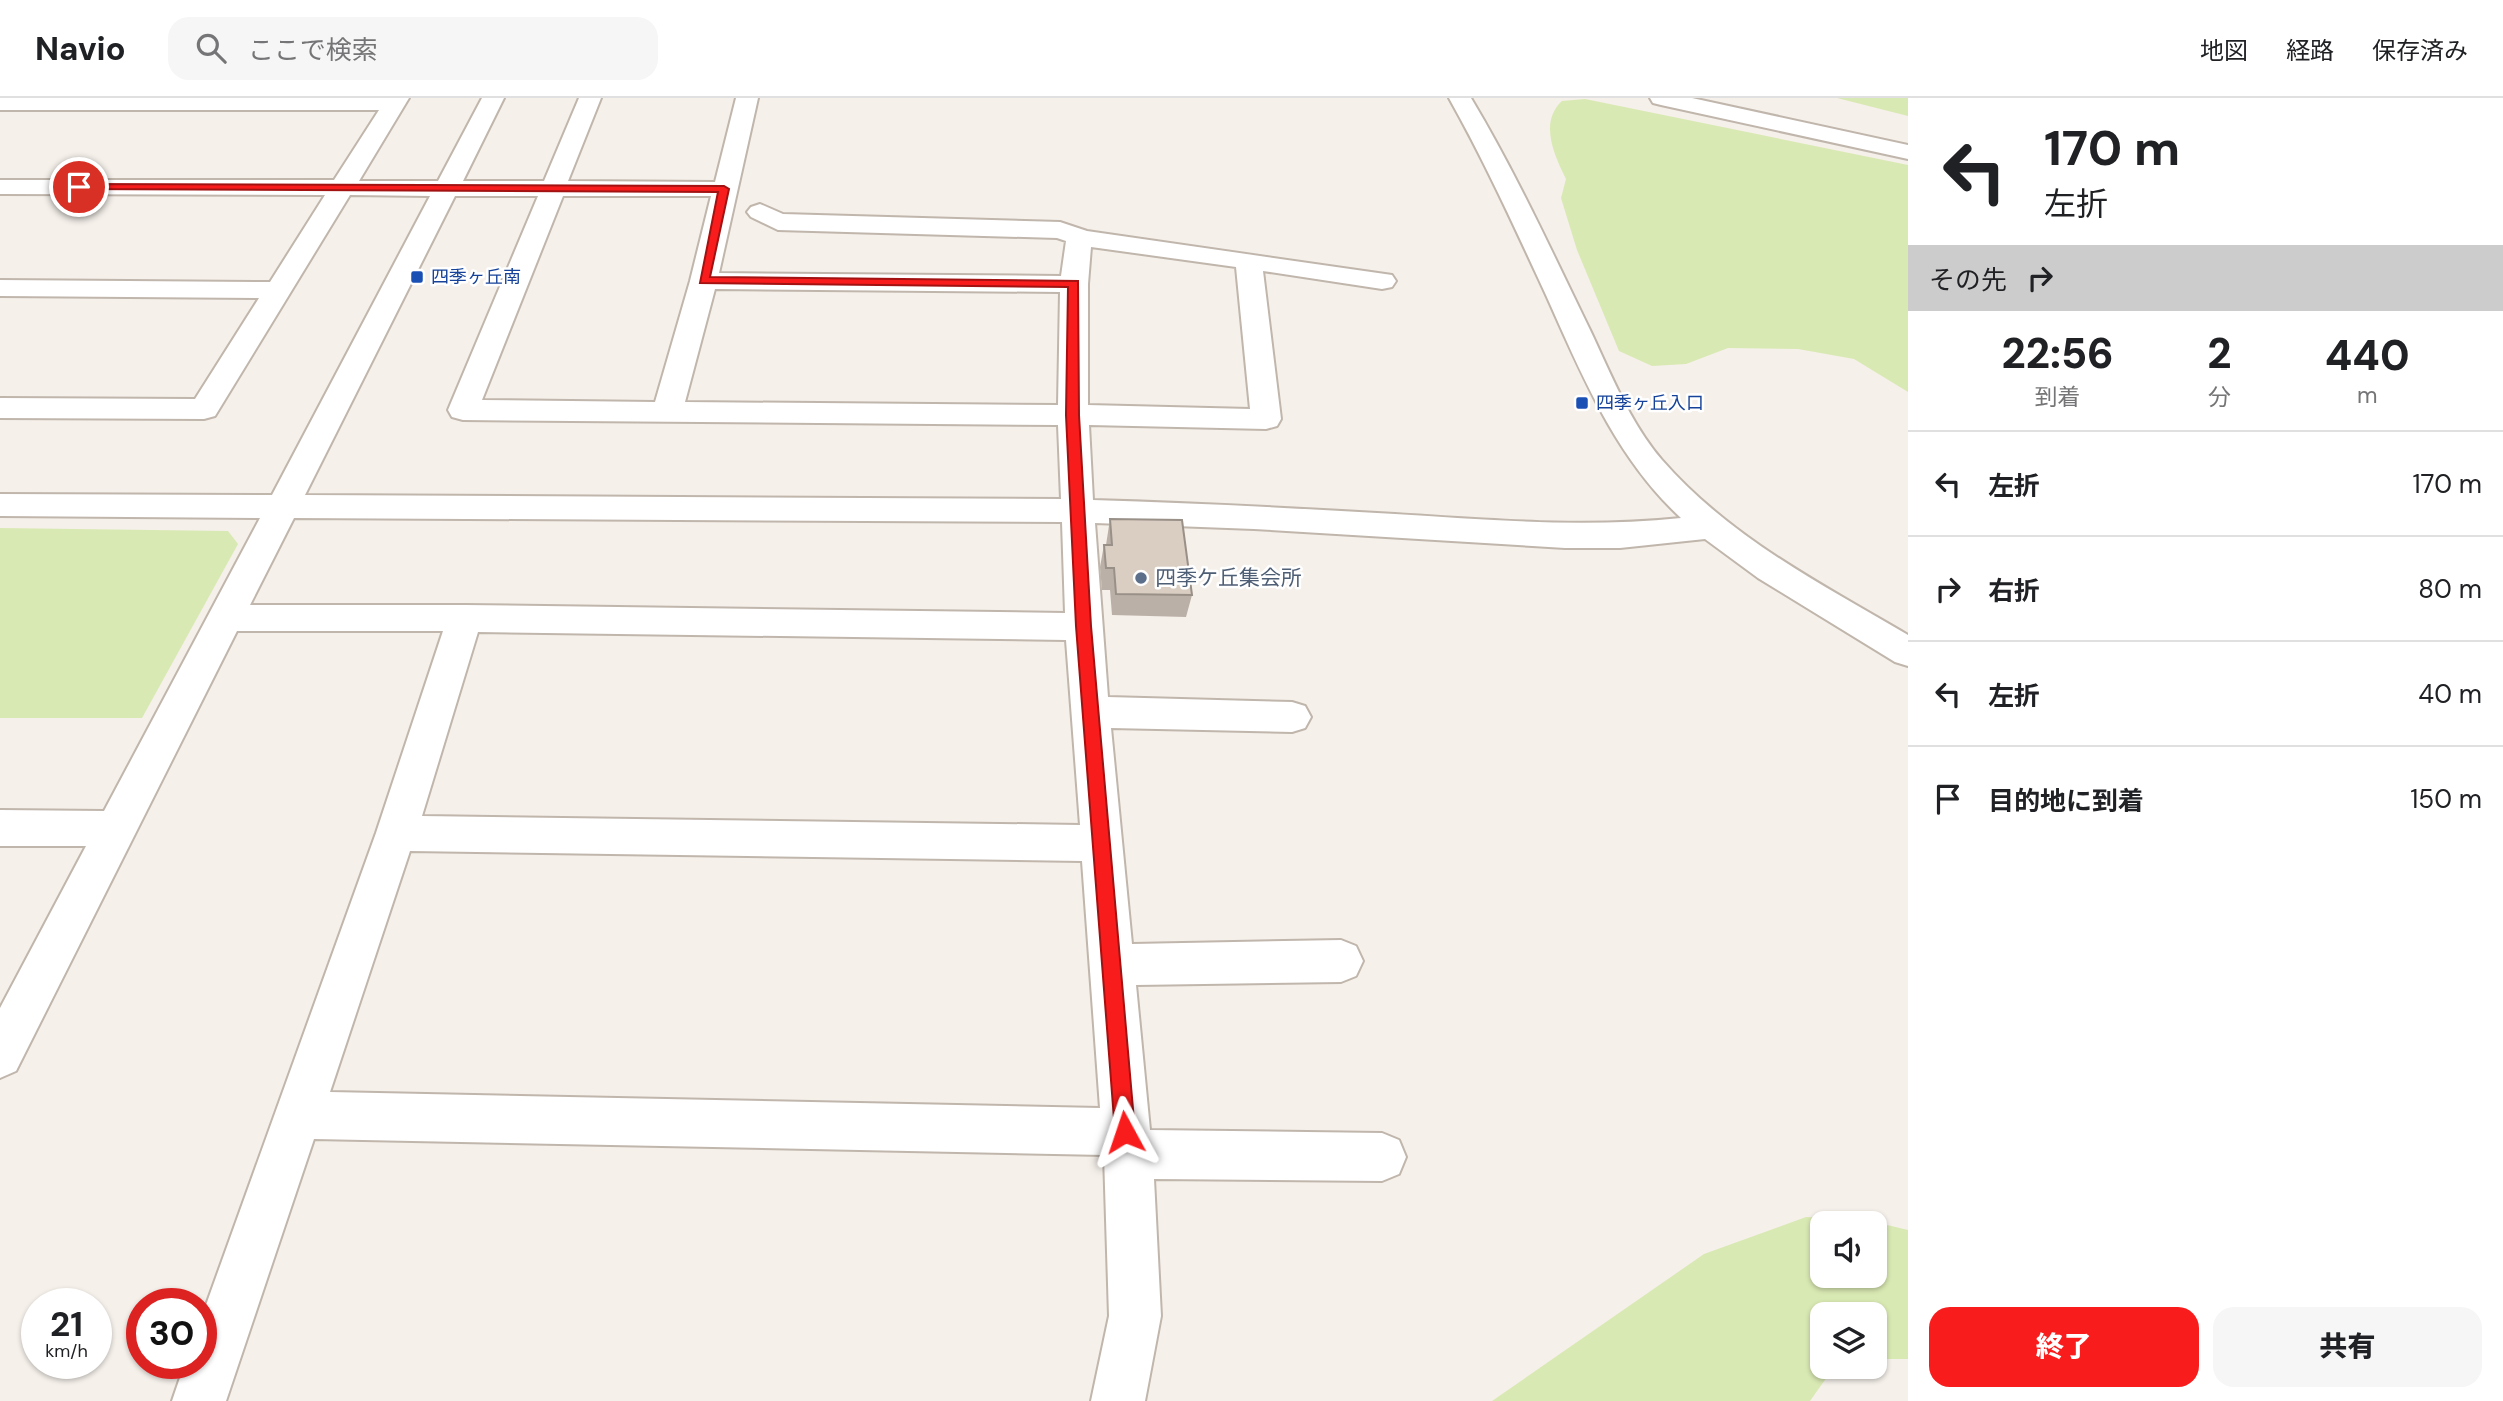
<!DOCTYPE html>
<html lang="ja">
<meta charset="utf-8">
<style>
:root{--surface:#fff;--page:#f6f6f6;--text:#202124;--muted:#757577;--line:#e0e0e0;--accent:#f91c1c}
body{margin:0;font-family:"DM Sans","Noto Sans JP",sans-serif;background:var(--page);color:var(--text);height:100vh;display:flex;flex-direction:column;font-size:26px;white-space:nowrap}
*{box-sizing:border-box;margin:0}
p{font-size:23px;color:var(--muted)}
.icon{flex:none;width:38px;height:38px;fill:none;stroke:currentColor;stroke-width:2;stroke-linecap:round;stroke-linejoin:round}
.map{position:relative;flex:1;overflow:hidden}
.sheet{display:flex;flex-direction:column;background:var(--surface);width:595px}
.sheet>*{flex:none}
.banner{background:#fff;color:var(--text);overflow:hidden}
.controls{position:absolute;left:1810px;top:1113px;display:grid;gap:14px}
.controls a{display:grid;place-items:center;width:77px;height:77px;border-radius:14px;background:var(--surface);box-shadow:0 2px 5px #0004;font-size:35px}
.speed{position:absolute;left:21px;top:1190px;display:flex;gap:14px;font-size:35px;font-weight:700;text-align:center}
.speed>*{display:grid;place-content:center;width:91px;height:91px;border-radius:50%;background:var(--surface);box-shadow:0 2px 5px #0004;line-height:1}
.speed small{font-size:18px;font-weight:400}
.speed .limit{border:10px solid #d22;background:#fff;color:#111}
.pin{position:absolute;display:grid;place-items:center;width:60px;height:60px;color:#fff;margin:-30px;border:4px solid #fff;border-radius:50%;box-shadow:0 2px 7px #0007}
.me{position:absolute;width:77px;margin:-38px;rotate:355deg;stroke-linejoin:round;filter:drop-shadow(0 0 5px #0008)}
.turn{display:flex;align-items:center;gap:24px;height:147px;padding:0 21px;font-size:32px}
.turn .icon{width:91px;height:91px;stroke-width:2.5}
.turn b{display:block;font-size:49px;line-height:60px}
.then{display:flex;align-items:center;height:66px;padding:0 21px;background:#0003;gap:14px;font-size:26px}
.eta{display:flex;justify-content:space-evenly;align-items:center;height:119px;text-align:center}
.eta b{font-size:42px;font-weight:800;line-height:49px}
.button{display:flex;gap:14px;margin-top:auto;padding:14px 21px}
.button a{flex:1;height:80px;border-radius:21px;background:var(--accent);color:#fff;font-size:28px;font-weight:800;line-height:80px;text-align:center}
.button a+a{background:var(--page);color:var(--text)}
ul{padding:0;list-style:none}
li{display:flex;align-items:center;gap:21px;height:105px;padding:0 21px;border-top:2px solid var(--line)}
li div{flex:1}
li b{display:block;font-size:26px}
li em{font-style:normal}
header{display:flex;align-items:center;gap:42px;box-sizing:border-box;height:98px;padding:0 35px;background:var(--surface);border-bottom:2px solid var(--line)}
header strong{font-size:33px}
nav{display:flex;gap:38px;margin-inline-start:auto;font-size:24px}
.search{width:490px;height:63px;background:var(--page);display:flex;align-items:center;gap:18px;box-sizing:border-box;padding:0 24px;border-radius:21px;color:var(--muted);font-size:26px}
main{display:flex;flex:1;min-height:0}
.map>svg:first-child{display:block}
.green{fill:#d9e9b3;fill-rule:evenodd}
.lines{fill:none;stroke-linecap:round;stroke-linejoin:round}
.minor-casing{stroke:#c0b6ac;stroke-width:4}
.minor{fill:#fff;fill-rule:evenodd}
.wall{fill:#bbb0a7}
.building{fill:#dacdc2;stroke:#999088;stroke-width:2}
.route{fill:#f91c1c;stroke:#a21212;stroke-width:2}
.transit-dot{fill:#1a4fb4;stroke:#fff;stroke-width:2.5}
.service-dot{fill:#5c6f8a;stroke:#fff;stroke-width:2.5}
.labels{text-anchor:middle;stroke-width:5;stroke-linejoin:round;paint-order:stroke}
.far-transit-label{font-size:18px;fill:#164399;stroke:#fff;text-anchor:start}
.service-label{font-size:21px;fill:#4e5e75;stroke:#fff;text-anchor:start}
</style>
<header>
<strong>Navio</strong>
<div class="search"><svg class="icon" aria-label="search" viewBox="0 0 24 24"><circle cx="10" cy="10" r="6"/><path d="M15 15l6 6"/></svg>ここで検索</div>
<nav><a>地図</a><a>経路</a><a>保存済み</a></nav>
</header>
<main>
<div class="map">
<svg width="1908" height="1303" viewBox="0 0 1908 1303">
<rect width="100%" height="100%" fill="#f5f0ea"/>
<!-- green -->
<g class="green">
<polygon points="1837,0 1908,0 1908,18"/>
<path d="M1585,1L1908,67V294L1854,261L1798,251L1728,250L1686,266L1652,268L1619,253L1577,152L1561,100L1566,81C1554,57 1539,24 1562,3Z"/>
<polygon points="0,430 228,433 238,446 142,620 0,620"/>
<path d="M1806,1119L1862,1121L1908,1132V1261H1874V1216H1822V1269H1834L1810,1303H1492L1704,1156ZM1874,1125V1178H1822V1125Z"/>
</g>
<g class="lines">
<defs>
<g id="minor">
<path d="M0,0H409L359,83H438L482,0H504L463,83H544L579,0H601L568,83L715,84L736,0H758L719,175L1061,178L1066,143L1057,140L778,132L751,119L747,114L751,109L760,106L783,116L1060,124L1087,133L1392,177L1396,183L1392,189L1382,191L1263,173L1281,321L1277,328L1266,331L1089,327L1093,402C1194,405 1294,410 1395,416C1493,422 1583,430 1681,420C1615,359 1582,277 1546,197C1515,130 1485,64 1449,0H1471C1516,75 1552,154 1590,232C1611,276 1630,325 1662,362C1729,439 1821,486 1908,537V568L1895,564L1758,480L1705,441L1620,450H1565L1254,431L1095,425L1108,599L1292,604L1305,608L1311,619L1305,630L1292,634L1111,630L1132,846L1341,842L1356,848L1363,863L1356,878L1341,884L1136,887L1150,1032L1382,1035L1399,1042L1406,1059L1399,1076L1382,1083L1154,1081L1161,1218L1145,1303H1091L1109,1218L1104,1057L314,1041L226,1303H172L185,1265H201V1221L376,735L443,533H237L16,973L0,980V910L86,748H0V712L104,713L260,420L0,418V396L272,397L430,98L350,97L215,318L204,321L0,320V300L195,301L259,200L0,198V182L270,184L325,97L0,96V82H334L379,12H0ZM455,98H538L448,312L452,319L463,322L1058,327L1061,401L305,397ZM563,98H711L690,183L655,304L482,302ZM1091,149L1236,169L1250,311L1088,307V186ZM715,191L1060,194L1058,307L685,304ZM294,420L1062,424L1065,515L465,507H250ZM478,534L1066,542L1080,727L422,718ZM410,753L1082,763L1100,1010L330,994Z"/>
<polygon points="1650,0 1692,0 1908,47 1908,61 1661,7 1653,5"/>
</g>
</defs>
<!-- minor casing -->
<use href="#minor" class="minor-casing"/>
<!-- minor -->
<use href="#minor" class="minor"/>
</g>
<!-- wall -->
<polygon class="wall" points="1110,421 1192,497 1186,519 1112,517 1110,492 1102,492 1100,469 1104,447 1106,447"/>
<!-- building -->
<polygon class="building" points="1110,421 1182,422 1192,497 1116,496 1114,470 1106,470 1104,447 1112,447"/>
<!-- route -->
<polygon class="route" points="79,86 724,88 729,91 710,179 1078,183 1079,317 1091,528 1135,1034 1132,1041 1125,1044 1118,1041 1115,1034 1076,528 1066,317 1068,189 700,185 718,94 75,91 74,89"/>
<!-- markers -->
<g class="transit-dot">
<rect x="410" y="172" width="14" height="14" rx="3.5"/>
<rect x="1575" y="298" width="14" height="14" rx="3.5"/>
</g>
<circle class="service-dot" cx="1141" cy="480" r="7"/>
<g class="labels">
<!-- far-transit labels -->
<g class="far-transit-label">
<text x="431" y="185">四季ヶ丘南</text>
<text x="1596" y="311">四季ヶ丘入口</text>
</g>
<!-- service labels -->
<g class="service-label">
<text x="1155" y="487">四季ケ丘集会所</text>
</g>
</g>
</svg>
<div class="controls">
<a><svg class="icon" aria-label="sound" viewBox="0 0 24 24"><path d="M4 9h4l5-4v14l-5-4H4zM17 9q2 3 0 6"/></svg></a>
<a><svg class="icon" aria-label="layers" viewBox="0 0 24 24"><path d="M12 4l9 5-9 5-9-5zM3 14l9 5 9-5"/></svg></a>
</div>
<div class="speed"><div>21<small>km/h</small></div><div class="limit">30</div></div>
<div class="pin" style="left:79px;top:89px;background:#d93025"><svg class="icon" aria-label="arrive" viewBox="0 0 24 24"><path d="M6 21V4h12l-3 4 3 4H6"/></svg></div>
<svg class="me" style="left:1125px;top:1034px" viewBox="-20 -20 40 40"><path d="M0-17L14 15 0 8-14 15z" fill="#f91c1c" stroke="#fff" stroke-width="4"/></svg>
</div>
<section class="sheet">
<div class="banner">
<div class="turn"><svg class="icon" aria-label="left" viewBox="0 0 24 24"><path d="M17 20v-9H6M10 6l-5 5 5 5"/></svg><div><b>170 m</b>左折</div></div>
<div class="then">その先<svg class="icon" aria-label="right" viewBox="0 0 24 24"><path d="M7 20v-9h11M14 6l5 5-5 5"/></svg></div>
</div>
<div class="eta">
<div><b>22:56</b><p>到着</p></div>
<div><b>2</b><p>分</p></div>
<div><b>440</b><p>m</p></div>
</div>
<ul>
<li><svg class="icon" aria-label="left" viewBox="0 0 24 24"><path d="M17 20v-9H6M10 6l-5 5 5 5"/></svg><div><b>左折</b></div><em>170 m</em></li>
<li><svg class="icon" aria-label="right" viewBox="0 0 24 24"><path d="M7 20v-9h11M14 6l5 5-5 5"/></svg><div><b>右折</b></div><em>80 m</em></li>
<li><svg class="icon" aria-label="left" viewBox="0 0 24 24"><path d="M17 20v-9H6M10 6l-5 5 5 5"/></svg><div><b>左折</b></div><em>40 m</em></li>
<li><svg class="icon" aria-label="arrive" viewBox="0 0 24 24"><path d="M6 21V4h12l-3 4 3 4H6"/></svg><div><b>目的地に到着</b></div><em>150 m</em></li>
</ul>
<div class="button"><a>終了</a><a>共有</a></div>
</section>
</main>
